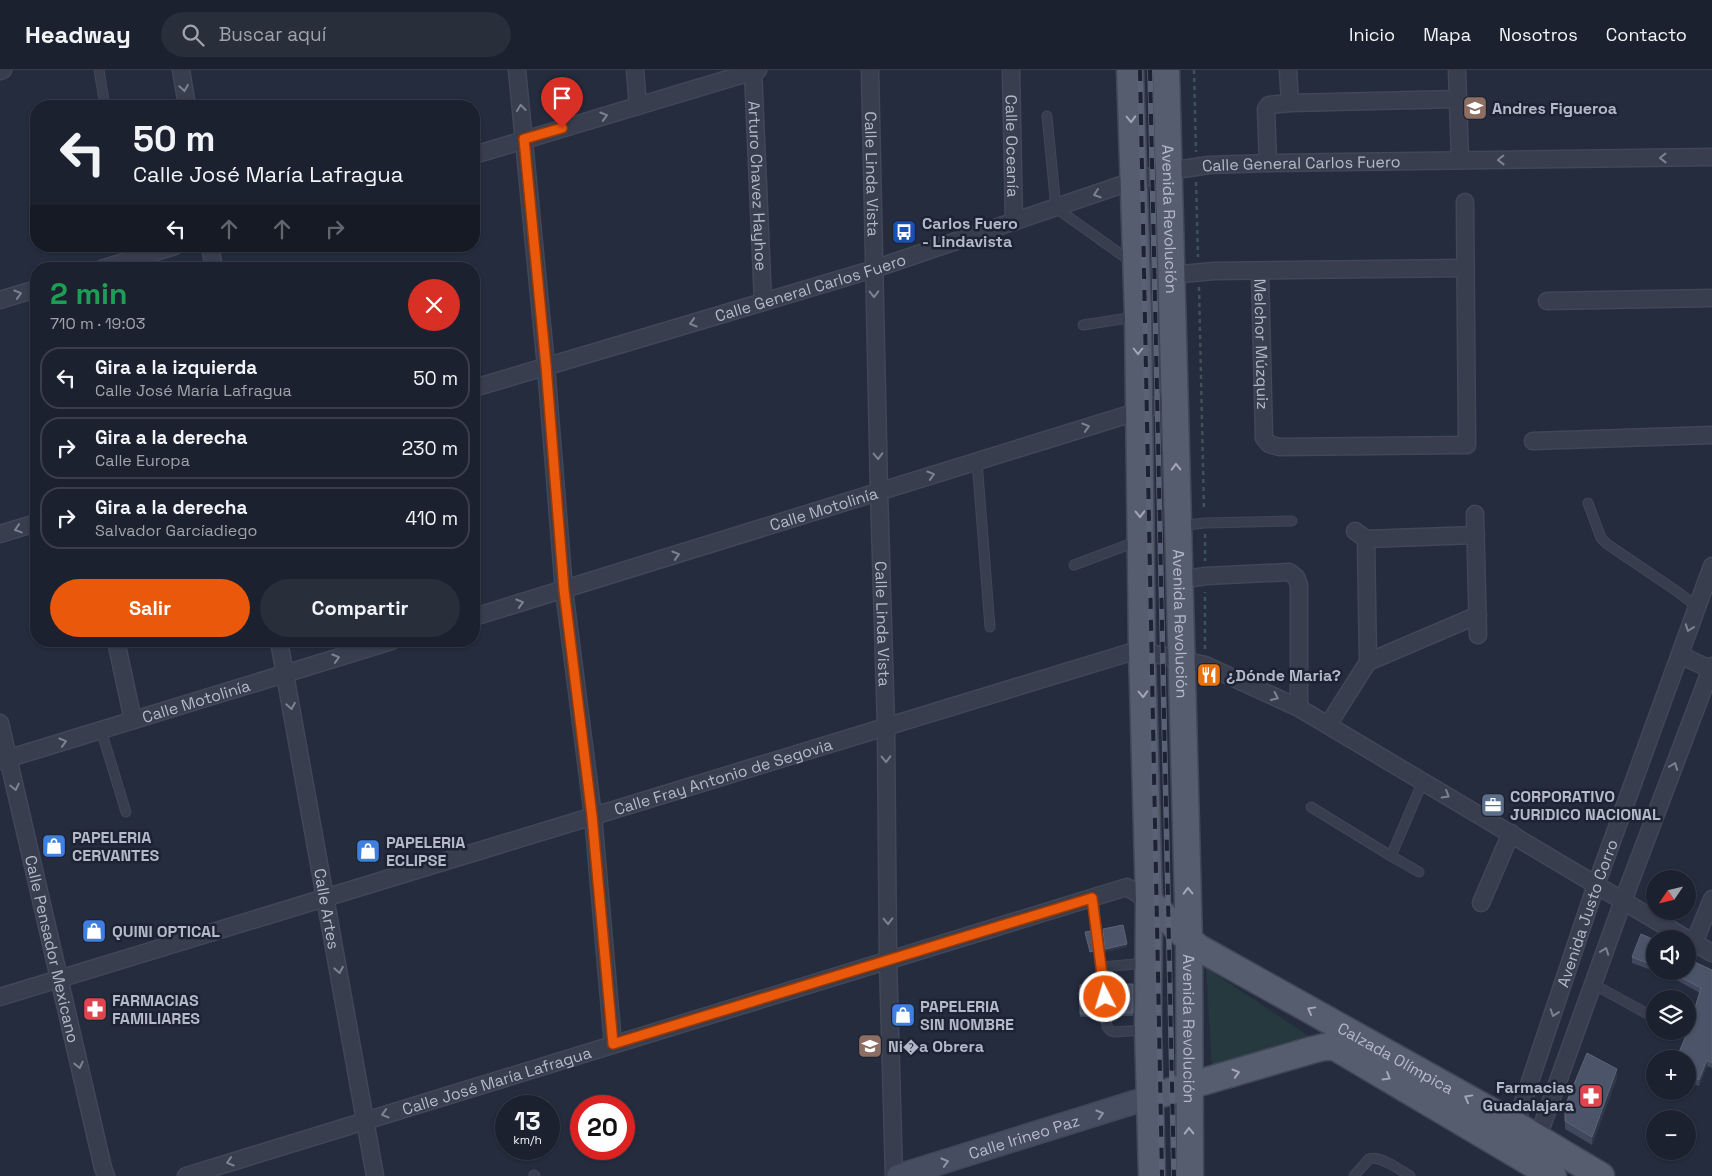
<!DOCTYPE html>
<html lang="es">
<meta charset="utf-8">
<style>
:root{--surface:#1b212e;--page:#282e3a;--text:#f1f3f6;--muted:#a0a3aa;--line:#393e4a;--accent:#ea580c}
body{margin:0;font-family:"Space Grotesk",sans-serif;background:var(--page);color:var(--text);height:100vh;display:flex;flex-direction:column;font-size:19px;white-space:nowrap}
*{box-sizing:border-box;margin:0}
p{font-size:16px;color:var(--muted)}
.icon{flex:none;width:28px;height:28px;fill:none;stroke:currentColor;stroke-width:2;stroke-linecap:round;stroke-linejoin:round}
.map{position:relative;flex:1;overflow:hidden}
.sheet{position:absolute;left:30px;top:192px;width:450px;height:385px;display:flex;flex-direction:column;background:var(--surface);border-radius:20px;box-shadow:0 1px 4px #0004,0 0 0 1px var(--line)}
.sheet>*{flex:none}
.guide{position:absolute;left:30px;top:30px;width:450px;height:152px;border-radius:20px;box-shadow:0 1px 4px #0004,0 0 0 1px var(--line);background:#1b212e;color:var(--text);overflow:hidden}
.needle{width:32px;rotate:235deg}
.tools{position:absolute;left:1646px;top:800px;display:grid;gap:10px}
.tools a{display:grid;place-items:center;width:50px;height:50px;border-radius:50%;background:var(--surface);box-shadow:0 1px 4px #0004,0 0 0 1px var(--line);font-size:25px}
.speed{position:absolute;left:495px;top:1025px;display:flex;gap:10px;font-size:25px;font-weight:700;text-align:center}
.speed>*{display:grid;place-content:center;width:65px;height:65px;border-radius:50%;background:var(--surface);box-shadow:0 1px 4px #0004,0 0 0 1px var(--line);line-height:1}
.speed small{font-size:12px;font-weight:400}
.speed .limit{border:8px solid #d22;background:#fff;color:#111}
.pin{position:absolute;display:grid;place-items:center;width:42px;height:42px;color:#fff;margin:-51px -21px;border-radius:50% 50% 50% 0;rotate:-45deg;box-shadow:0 0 5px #0007}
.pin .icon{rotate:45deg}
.me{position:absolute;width:55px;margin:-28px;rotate:355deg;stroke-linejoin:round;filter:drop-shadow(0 0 4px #0008)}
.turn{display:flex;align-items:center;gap:18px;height:105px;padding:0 20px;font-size:22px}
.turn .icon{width:65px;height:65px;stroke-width:2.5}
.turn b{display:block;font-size:35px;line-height:42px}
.lanes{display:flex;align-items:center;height:48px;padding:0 20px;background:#0003;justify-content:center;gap:25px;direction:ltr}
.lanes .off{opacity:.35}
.round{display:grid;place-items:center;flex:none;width:52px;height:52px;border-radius:26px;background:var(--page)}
.summary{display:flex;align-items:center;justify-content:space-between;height:85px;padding:0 20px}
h1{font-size:30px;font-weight:700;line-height:38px;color:#1e9e55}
.primary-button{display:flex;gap:10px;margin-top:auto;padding:10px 20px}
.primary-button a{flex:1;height:58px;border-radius:30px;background:var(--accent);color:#fff;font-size:20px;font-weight:700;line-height:58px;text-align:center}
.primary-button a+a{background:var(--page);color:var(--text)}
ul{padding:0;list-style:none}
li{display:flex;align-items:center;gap:15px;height:62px;margin:0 10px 8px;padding:0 10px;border:2px solid var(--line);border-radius:20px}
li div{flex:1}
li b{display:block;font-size:19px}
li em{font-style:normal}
header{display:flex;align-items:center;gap:30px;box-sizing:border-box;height:70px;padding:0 25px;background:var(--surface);border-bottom:1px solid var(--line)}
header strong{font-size:24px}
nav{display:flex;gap:28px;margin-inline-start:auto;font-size:18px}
.search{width:350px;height:45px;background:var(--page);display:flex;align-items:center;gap:12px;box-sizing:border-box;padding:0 18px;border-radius:28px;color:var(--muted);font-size:19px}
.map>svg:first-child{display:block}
.green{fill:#26393f}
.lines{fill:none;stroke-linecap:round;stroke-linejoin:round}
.lane-casing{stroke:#414757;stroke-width:11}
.street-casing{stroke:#414757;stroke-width:19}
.secondary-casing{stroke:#414757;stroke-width:25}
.primary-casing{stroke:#414757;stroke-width:29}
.path{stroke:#3f5257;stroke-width:2.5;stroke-dasharray:4 4;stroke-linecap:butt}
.lane{stroke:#383e4e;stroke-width:9}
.street{stroke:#383e4e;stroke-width:16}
.secondary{stroke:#464d61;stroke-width:22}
.primary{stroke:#565d6e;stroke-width:26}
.rail-casing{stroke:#5a6275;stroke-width:5.5}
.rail{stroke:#1d2333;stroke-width:4;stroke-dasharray:11;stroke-linecap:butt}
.wall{fill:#3f485c}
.shaded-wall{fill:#2f374b}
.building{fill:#4b5468;stroke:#5c6477}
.oneway{stroke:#7c8292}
.oneway2{stroke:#a1a7b7}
.oneway3{stroke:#8e93a5}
.route-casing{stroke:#983908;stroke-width:12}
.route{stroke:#ea580c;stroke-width:9}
.labels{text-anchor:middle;stroke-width:5;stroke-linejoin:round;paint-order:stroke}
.poi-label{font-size:16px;font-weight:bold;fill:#b4b9c9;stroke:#1d2333;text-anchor:start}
.street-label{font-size:16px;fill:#b4b9c9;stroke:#1d2333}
</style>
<header>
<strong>Headway</strong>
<div class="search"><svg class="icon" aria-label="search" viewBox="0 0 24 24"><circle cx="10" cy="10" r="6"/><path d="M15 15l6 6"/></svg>Buscar aquí</div>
<nav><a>Inicio</a><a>Mapa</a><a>Nosotros</a><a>Contacto</a></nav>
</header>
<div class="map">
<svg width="1712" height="1106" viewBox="0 0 1712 1106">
<rect width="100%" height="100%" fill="#242c3e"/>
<!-- green -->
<polygon class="green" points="1206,898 1309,966 1212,996"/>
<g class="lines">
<defs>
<g id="lane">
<polyline points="99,0 105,36"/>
<polyline points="1047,46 1056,138 1133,193"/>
<polyline points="1083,255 1135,247"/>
<polyline points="977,391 990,557"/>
<polyline points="1588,433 1601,468 1607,474 1678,522 1697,537"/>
<polyline points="1180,456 1204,453 1292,451"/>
<polyline points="1074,495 1138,471"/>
<polyline points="101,660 126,742"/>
<polyline points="1311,737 1391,786 1423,711"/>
<polyline points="1391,786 1419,802"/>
<polyline points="1093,828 1107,957 1111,961 1114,962 1145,960"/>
<polyline points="1102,897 1146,893"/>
<polyline points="1593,914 1655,948"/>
<polyline points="534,1105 535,1106"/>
<path d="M1354,1106L1369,1089C1380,1085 1400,1100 1410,1106"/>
</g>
<g id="street">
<polyline points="181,0 187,36"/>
<polyline points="517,0 546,296 564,520 593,746 613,974"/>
<polyline points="635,0 638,36"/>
<path id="s1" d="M753,0L763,232"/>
<path id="s2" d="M870,0L879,421L886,656L888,890L894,1106"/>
<path id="s3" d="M1011,0L1014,152"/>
<polyline points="1457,0 1460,90"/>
<polyline points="0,1 3,0"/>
<polyline points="1290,33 1458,29"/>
<polyline points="474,85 758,0"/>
<polyline points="1268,93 1266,39 1269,35 1290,33 1288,0"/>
<polyline points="210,176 214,199"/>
<polyline points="101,199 175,176"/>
<path id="s4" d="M1260,202L1264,368L1269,374L1279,377L1467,375L1465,132"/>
<polyline points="1171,205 1214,201 1465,198"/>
<polyline points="0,230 36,219"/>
<polyline points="1547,231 1712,228"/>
<path id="s5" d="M474,318L874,199L1121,115L1169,101L1209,95L1268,93L1712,87"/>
<polyline points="1533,371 1712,365"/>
<polyline points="1475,444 1478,565"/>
<polyline points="1355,461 1366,469 1476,465"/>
<polyline points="0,464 36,453"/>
<polyline points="1366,469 1368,592"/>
<polyline points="1179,510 1206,506 1289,502 1296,507 1299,515 1299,638"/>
<path id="s6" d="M474,547L1175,330"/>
<polyline points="116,571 133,650"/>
<path id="s7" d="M279,571L375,1106"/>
<polyline points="1680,585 1712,600"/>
<path id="s8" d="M0,653L103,1098L106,1106"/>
<polyline points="1328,655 1368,592 1478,545"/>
<path id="s9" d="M0,691L392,571"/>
<polyline points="1481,833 1511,763"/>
<polyline points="1688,869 1712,883"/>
<polyline points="1694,873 1712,829"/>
<path id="s10" d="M0,927L1128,583L1142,581L1205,595L1299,638L1687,869"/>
<path id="s11" d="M1513,1062L1596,815L1712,496"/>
<polyline points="1535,1075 1623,831 1712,596"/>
<path id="s12" d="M186,1106L1127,817L1149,831"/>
</g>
<g id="secondary">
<path id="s13" d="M898,1106L1151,1027"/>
</g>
<g id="primary">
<polyline points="1130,0 1138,246 1142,581 1149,831 1148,959 1152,1106"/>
<path id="s14" d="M1166,0L1189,870L1190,1106"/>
<path id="s15" d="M1149,831L1189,870L1199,878L1516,1055L1601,1106"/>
<polyline points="1151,1027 1312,980 1324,977 1335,977 1553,1106"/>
</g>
</defs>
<!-- lane casing -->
<use href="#lane" class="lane-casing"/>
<!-- street casing -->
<use href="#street" class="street-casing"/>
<!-- secondary casing -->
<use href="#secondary" class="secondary-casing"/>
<!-- primary casing -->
<use href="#primary" class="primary-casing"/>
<!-- path -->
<g class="path">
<polyline points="1194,0 1196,82"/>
<polyline points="1196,112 1198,187"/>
<polyline points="1199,217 1204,441"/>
<polyline points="1205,464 1205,491"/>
<polyline points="1205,579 1205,522"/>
</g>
<!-- lane -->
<use href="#lane" class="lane"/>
<!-- street -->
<use href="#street" class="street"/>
<!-- secondary -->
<use href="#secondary" class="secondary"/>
<!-- primary -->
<use href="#primary" class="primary"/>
<defs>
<g id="rail">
<polyline points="1140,0 1162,1106"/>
<polyline points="1150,0 1174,1106"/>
</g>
</defs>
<!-- rail casing -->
<use href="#rail" class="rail-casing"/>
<!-- rail -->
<use href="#rail" class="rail"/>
</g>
<!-- wall -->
<g class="wall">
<polygon points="1655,870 1655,901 1712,900 1712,998 1707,996 1699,1016 1688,1012 1688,989 1690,954 1700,923 1673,908 1632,893 1632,887"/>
<polygon points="1133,914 1133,946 1112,946 1109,917"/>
<polygon points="1080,915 1100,944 1100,946 1080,947"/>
<polygon points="1617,1008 1592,1075 1565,1059 1565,1036"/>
</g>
<!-- shaded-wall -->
<g class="shaded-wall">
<polygon points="1127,874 1127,877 1105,882 1105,879"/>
<polygon points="1707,990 1707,996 1699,1016 1699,1010"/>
<polygon points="1617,999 1617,1008 1592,1075 1592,1067"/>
</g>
<!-- building -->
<g class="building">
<polygon points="1123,855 1127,874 1105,879 1103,859"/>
<polygon points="1091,861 1093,881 1090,882 1085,862"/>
<polygon points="1641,864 1655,870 1655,896 1632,887"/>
<polygon points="1688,889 1712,900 1712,993 1707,990 1699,1010 1688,1006 1688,989 1676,989 1688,961 1701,918 1669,901 1688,901"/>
<polygon points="1096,914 1100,944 1080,944 1080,915"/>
<polygon points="1109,914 1133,914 1133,943 1112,943"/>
<polygon points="1587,983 1617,999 1592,1067 1565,1051 1565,1036"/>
</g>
<!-- one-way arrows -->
<defs><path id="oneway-chevron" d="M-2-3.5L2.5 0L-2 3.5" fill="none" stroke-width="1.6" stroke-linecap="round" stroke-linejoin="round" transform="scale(1.25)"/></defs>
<g class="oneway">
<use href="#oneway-chevron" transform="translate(184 18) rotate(81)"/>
<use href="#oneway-chevron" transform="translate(521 38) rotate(-96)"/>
<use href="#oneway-chevron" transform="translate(604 46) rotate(-17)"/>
<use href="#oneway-chevron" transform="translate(1663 88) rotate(179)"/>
<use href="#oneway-chevron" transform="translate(1501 90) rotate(179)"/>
<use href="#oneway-chevron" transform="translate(1097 124) rotate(161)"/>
<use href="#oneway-chevron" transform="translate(18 224) rotate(-17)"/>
<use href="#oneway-chevron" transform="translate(874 224) rotate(89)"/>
<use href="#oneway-chevron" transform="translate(693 253) rotate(163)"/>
<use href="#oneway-chevron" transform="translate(1086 357) rotate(-17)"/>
<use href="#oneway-chevron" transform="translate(878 386) rotate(89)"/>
<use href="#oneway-chevron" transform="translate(931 405) rotate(-17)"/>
<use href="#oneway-chevron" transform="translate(18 459) rotate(162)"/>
<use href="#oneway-chevron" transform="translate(676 485) rotate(-17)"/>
<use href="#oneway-chevron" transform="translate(520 533) rotate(-17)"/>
<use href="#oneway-chevron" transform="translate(1689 558) rotate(110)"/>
<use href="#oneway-chevron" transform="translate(336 588) rotate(-17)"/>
<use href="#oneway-chevron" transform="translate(1275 627) rotate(25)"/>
<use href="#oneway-chevron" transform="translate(291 636) rotate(80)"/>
<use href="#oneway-chevron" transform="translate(63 672) rotate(-17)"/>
<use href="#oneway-chevron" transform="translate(886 689) rotate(89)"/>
<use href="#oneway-chevron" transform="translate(1674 696) rotate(-69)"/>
<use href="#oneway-chevron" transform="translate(15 717) rotate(77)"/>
<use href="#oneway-chevron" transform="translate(1446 725) rotate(31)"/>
<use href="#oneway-chevron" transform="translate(888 851) rotate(89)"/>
<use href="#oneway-chevron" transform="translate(1605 881) rotate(-70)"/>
<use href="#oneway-chevron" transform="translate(339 900) rotate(80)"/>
<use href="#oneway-chevron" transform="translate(1554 943) rotate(109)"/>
<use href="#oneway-chevron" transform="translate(79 995) rotate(77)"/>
<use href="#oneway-chevron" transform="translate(385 1044) rotate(163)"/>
<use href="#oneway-chevron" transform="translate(230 1092) rotate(163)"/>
</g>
<g class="oneway2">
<use href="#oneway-chevron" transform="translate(1131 49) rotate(88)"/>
<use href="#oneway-chevron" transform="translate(1138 281) rotate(90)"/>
<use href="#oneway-chevron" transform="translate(1176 397) rotate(-91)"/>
<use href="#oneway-chevron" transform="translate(1140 444) rotate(89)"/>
<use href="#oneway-chevron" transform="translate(1143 624) rotate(88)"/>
<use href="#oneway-chevron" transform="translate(1188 821) rotate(-92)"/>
<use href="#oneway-chevron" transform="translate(1311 940) rotate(-151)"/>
<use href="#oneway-chevron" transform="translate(1236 1003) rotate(-16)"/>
<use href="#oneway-chevron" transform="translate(1387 1007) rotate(31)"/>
<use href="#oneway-chevron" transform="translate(1468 1028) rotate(-151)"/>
<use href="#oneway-chevron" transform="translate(1189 1061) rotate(-91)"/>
</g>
<g class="oneway3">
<use href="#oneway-chevron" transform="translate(1100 1044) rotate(-17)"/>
<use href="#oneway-chevron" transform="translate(945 1092) rotate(-17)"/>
</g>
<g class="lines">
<defs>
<polyline id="route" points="562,58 524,69 546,296 564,520 592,746 613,974 1092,828 1105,927"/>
</defs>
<!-- route casing -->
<use href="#route" class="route-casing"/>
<!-- route -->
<use href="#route" class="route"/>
</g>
<!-- icons -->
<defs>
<symbol id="school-square" viewBox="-11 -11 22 22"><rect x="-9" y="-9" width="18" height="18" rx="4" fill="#8d6e63" stroke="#1d2333"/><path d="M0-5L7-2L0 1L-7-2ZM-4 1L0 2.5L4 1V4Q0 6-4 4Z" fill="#fff"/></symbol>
<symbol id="bus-square" viewBox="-11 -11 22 22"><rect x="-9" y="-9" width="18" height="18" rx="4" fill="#1a4fb4" stroke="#1d2333"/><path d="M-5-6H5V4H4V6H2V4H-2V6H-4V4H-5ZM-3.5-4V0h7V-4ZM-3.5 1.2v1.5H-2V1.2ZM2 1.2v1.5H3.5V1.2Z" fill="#fff"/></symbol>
<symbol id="restaurant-square" viewBox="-11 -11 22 22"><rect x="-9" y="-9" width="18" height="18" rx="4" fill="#e8710a" stroke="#1d2333"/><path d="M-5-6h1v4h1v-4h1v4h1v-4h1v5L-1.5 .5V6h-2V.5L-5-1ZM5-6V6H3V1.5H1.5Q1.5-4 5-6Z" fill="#fff"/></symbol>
<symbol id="office-square" viewBox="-11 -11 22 22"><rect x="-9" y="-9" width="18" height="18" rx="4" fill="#5c6f8a" stroke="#1d2333"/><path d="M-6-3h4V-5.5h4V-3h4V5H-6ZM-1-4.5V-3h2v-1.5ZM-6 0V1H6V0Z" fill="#fff"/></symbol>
<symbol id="shop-square" viewBox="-11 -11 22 22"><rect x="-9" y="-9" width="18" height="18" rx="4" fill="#3f7fe0" stroke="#1d2333"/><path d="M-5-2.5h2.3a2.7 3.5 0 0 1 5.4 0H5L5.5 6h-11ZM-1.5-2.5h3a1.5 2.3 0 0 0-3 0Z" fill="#fff"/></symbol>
<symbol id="pharmacy-square" viewBox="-11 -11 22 22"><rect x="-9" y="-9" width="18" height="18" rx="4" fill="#e0444e" stroke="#1d2333"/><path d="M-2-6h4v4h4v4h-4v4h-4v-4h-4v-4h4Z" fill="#fff"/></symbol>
</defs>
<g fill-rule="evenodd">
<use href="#school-square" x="1461" y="24" width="28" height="28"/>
<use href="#bus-square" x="890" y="148" width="28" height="28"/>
<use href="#restaurant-square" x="1195" y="591" width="28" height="28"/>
<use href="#office-square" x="1479" y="721" width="28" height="28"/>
<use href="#shop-square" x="40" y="762" width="28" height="28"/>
<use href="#shop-square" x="354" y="767" width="28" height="28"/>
<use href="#shop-square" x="80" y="847" width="28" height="28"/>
<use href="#pharmacy-square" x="81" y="925" width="28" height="28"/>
<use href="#shop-square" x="889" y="931" width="28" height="28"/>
<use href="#school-square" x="856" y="962" width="28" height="28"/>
<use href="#pharmacy-square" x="1577" y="1012" width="28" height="28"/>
</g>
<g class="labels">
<!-- poi labels -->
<g class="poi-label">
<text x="1492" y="44">Andres Figueroa</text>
<text x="922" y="159">Carlos Fuero<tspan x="922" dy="18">- Lindavista</tspan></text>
<text x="1226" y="611">¿Dónde Maria?</text>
<text x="1510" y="732">CORPORATIVO<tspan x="1510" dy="18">JURIDICO NACIONAL</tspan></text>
<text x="72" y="773">PAPELERIA<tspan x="72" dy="18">CERVANTES</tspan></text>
<text x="386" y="778">PAPELERIA<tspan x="386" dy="18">ECLIPSE</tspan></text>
<text x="112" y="867">QUINI OPTICAL</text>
<text x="112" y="936">FARMACIAS<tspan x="112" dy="18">FAMILIARES</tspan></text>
<text x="920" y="942">PAPELERIA<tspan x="920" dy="18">SIN NOMBRE</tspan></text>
<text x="888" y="982">Ni�a Obrera</text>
<text x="1574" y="1023" text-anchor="end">Farmacias<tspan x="1574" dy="18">Guadalajara</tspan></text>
</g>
<!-- street labels -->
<g class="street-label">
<text dy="6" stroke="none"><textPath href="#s3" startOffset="76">Calle Oceanía</textPath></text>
<text dy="6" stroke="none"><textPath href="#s5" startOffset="861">Calle General Carlos Fuero</textPath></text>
<text dy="6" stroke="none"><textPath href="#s2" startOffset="104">Calle Linda Vista</textPath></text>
<text dy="6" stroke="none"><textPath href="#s1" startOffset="116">Arturo Chavez Hayhoe</textPath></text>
<text dy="6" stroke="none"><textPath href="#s14" startOffset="149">Avenida Revolución</textPath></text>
<text dy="6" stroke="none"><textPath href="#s5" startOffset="351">Calle General Carlos Fuero</textPath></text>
<text dy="6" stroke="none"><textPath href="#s4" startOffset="72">Melchor Múzquiz</textPath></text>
<text dy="6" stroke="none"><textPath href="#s6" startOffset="366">Calle Motolinía</textPath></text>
<text dy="6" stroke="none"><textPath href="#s2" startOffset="554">Calle Linda Vista</textPath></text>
<text dy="6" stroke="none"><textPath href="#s14" startOffset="554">Avenida Revolución</textPath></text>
<text dy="6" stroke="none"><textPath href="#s9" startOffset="205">Calle Motolinía</textPath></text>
<text dy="6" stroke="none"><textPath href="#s10" startOffset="756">Calle Fray Antonio de Segovia</textPath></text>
<text dy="6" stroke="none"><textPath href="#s7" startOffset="272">Calle Artes</textPath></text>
<text dy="6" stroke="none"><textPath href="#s11" startOffset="231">Avenida Justo Corro</textPath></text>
<text dy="6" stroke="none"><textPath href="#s8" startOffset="232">Calle Pensador Mexicano</textPath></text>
<text dy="6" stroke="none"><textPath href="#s14" startOffset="959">Avenida Revolución</textPath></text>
<text dy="6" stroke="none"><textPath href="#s15" startOffset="294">Calzada Olímpica</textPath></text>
<text dy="6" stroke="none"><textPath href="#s12" startOffset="325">Calle José María Lafragua</textPath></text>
<text dy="6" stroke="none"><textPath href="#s13" startOffset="132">Calle Irineo Paz</textPath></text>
</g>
</g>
</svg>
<div class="tools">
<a><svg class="needle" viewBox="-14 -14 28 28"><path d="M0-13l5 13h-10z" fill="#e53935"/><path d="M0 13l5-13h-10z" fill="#a0a3aa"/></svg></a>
<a><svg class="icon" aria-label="sound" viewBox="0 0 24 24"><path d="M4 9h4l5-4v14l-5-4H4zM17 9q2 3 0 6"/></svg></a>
<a><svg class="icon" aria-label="layers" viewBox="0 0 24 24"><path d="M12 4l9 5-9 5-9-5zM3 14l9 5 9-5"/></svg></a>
<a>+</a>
<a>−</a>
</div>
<div class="speed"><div>13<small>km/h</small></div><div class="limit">20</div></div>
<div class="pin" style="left:562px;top:58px;background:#d93025"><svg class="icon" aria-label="arrive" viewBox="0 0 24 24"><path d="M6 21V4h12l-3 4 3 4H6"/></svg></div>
<svg class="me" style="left:1105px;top:927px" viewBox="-20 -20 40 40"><circle r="17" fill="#ea580c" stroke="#fff" stroke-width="3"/><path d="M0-11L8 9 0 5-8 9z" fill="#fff"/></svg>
<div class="guide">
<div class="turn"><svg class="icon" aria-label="left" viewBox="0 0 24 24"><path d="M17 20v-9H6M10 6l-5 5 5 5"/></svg><div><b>50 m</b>Calle José María Lafragua</div></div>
<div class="lanes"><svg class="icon" aria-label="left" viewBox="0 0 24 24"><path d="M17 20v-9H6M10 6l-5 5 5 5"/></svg><svg class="icon off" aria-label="ahead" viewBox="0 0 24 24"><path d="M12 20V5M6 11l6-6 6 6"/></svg><svg class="icon off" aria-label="ahead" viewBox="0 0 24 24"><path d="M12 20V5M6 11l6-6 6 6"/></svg><svg class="icon off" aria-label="right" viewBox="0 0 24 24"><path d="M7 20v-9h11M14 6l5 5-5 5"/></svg></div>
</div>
<section class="sheet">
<div class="summary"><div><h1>2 min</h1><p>710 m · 19:03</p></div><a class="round" style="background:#d93025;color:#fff"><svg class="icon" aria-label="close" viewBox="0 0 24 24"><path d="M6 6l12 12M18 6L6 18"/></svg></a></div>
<ul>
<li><svg class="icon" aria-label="left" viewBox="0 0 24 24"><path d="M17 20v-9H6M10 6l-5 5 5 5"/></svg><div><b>Gira a la izquierda</b><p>Calle José María Lafragua</p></div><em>50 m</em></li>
<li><svg class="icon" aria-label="right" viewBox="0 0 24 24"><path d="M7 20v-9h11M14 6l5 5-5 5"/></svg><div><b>Gira a la derecha</b><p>Calle Europa</p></div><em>230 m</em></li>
<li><svg class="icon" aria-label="right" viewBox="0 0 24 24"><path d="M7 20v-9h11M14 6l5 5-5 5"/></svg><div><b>Gira a la derecha</b><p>Salvador Garcíadiego</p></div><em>410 m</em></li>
</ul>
<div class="primary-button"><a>Salir</a><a>Compartir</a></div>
</section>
</div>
